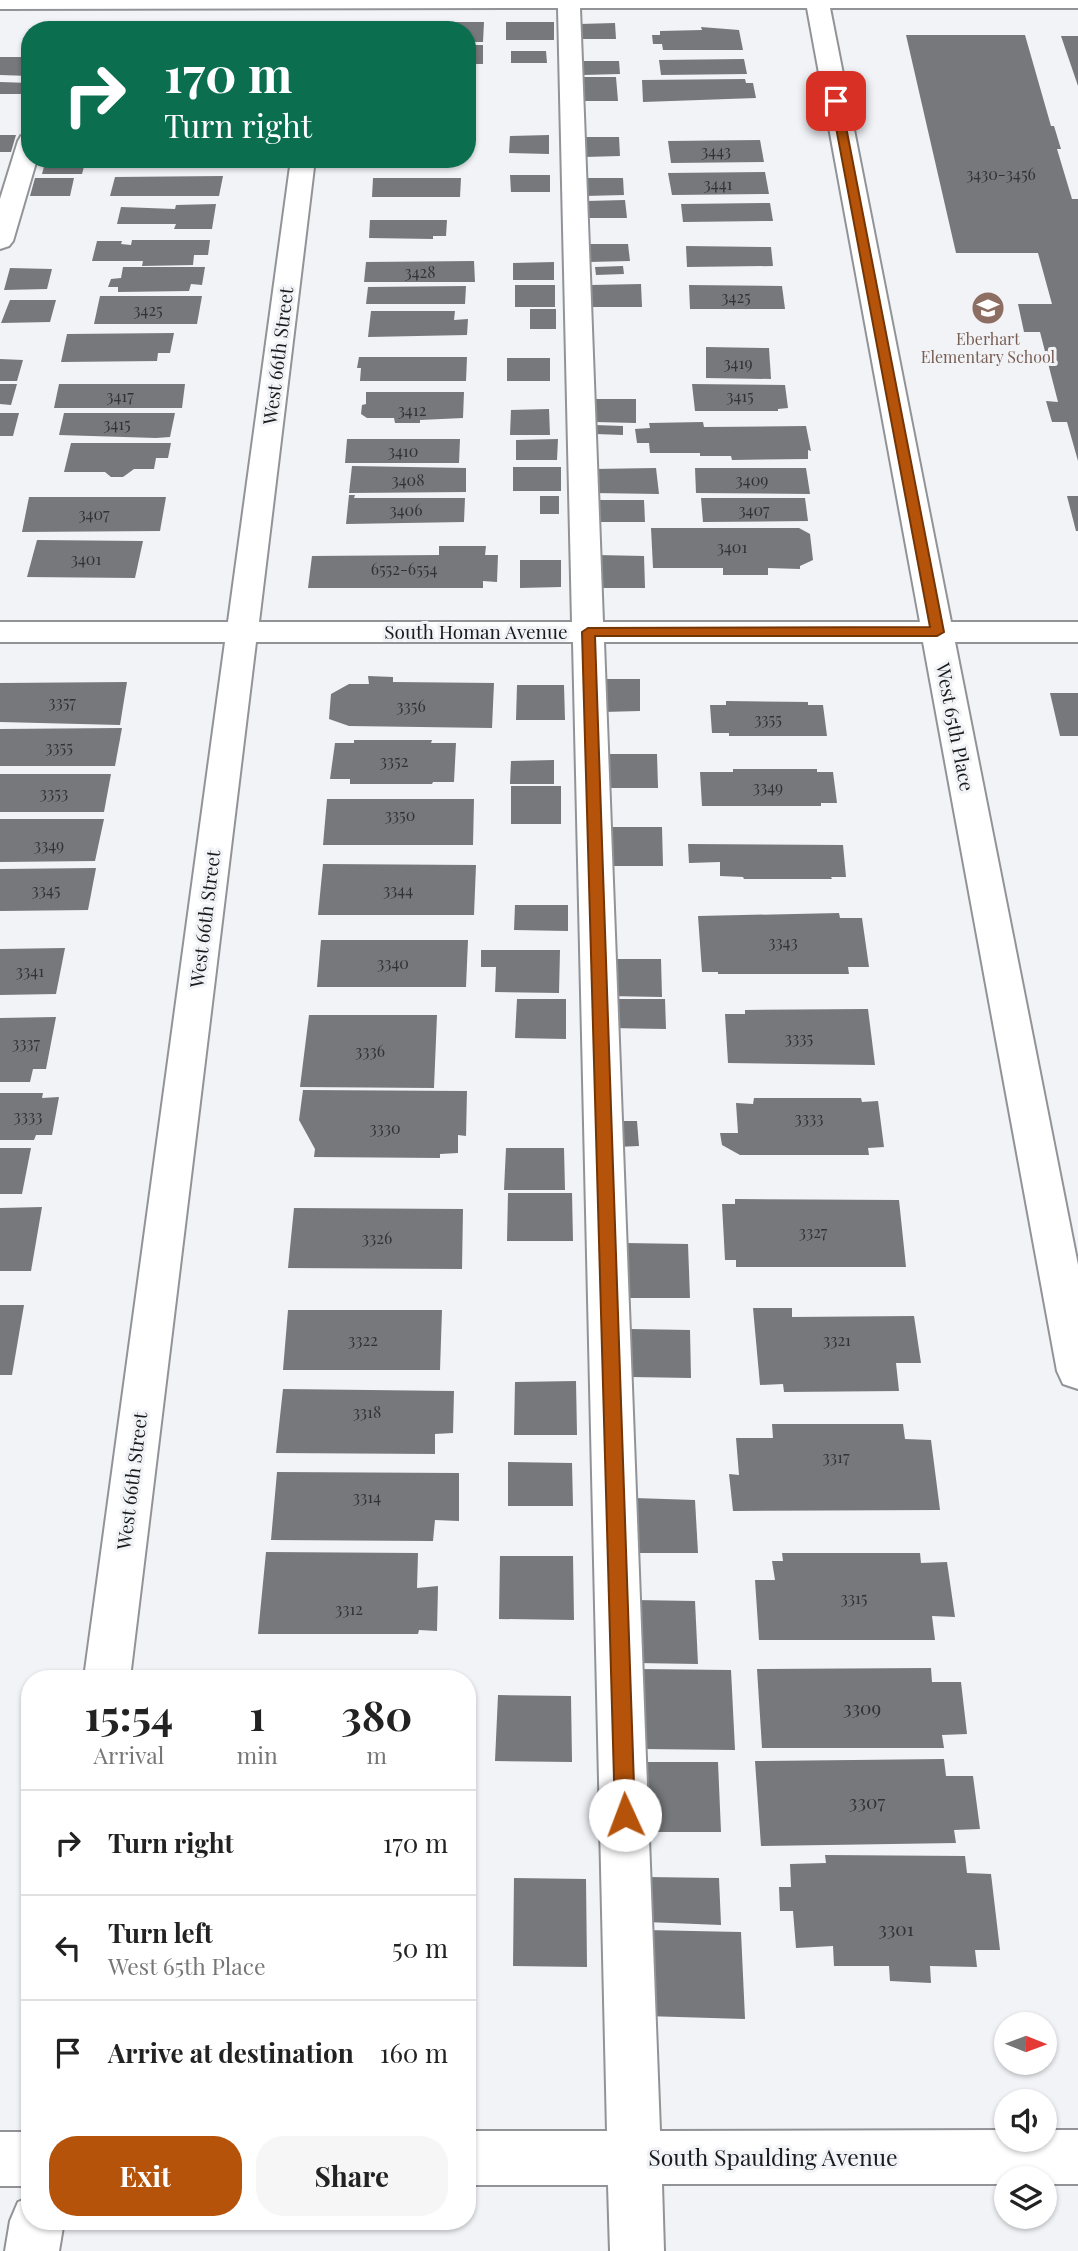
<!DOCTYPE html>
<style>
:root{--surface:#fff;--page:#f6f6f6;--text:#222;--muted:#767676;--line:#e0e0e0;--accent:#b45309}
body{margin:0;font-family:"Playfair Display",serif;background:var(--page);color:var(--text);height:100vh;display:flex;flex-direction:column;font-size:26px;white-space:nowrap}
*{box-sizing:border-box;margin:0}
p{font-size:23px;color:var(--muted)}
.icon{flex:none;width:38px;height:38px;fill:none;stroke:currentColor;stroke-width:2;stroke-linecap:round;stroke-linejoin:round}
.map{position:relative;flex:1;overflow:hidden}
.side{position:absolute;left:21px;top:1670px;width:455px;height:560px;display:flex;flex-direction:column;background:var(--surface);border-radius:28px;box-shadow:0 2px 5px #0004}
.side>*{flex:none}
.guide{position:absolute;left:21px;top:21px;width:455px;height:147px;border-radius:28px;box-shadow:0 2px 5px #0004;background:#0b6e4f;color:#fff;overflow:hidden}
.needle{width:46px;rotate:91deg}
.controls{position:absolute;left:994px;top:2012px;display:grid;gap:14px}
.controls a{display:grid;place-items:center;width:63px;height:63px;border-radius:50%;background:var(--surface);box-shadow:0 2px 5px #0004;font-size:35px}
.pin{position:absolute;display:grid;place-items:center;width:60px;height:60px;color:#fff;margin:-30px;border-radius:14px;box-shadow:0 4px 10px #0006}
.me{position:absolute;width:77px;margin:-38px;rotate:358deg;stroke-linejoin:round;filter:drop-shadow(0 0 5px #0008)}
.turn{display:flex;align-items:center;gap:24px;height:147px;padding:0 28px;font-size:32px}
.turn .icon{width:91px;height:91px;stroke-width:2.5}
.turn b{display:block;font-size:49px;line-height:60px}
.eta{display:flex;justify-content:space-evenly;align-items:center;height:119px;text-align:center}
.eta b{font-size:42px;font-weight:700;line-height:49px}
.primary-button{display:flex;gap:14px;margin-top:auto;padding:14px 28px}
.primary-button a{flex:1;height:80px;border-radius:28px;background:var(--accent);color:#fff;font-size:28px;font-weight:700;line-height:80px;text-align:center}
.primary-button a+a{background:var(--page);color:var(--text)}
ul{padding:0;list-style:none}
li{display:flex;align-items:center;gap:21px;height:105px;padding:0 28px;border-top:2px solid var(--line)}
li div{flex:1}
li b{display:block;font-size:26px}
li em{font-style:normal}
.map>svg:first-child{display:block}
.building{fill:#76787c}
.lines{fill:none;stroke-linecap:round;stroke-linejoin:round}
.minor-casing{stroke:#919397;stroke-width:4}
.minor{fill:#fff;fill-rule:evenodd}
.route{fill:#b45309;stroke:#753606;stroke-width:2}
.labels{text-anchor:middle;stroke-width:6;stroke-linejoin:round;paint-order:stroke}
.number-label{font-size:16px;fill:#313234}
.far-education-label{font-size:16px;fill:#785e54;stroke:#f1f3f7}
.street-label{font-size:19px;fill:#1a1b1c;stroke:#f1f3f7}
.near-number-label{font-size:19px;fill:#313234}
.near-street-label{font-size:23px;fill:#1a1b1c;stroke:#f1f3f7}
</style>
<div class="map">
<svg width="1078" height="2251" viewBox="0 0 1078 2251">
<rect width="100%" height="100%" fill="#f1f3f7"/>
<!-- building -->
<g class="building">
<polygon points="243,22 241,30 76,30 78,23"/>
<polygon points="484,22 483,42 467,42 467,30 386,30 387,23 398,22"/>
<rect x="506" y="22" width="48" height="18"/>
<polygon points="615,23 616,39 580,39 579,24"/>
<polygon points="701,27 739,30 743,50 663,50 662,44 653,44 652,35 660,35 660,31 702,30"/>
<polygon points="906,35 1025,35 1051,126 1054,126 1061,149 1057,149 1072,199 1078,199 1078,461 1067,422 1052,422 1046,401 1058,402 1040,332 1024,332 1018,304 1052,304 1038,253 956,253"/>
<polygon points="1061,36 1078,36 1078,86"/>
<rect x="467" y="45" width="16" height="19"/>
<polygon points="511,51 546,51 547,63 511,63"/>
<polygon points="0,57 30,57 30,76 0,75"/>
<polygon points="744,59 747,74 661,75 659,60"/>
<polygon points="582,61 619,61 620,74 583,75"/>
<polygon points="582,77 616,77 618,101 583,101"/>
<polygon points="745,79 746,83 753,83 756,98 643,102 642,80"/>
<polygon points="0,82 30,83 30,88 27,94 0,94"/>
<polygon points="0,135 16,135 11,152 0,152"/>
<polygon points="549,135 549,154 509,153 510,136"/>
<polygon points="584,137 619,137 620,156 585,157"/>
<polygon points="760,140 764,162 671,163 668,141"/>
<polygon points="46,159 86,159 82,174 42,174"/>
<polygon points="765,172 769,194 672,195 668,173"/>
<polygon points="510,175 550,175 550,192 511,192"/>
<polygon points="223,176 219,196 110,196 115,177"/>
<polygon points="35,178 74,178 70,196 30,196"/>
<polygon points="373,178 461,178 460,197 372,197"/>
<polygon points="584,178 623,178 624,195 585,196"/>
<polygon points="625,200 627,218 588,218 586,201"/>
<polygon points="770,203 773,221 683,222 681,204"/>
<polygon points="216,204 212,229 174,229 176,224 117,224 121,207 175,209 176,205"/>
<polygon points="370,220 447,220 446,236 433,236 433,239 369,238"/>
<polygon points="132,240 210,240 208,255 194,255 193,265 142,266 143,261 92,261 97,241 122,241 121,244 131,245"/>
<polygon points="587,244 628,244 630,261 589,262"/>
<polygon points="686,246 771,247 773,266 687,267"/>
<polygon points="474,261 475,282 364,282 366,262"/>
<polygon points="554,262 554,280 513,280 513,263"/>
<polygon points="623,266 624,274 596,275 595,267"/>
<polygon points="123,267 205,267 202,285 191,284 189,291 118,292 118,287 108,287 111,279 121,278"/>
<polygon points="10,268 52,269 47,289 4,290"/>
<polygon points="641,284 642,307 592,307 591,285"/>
<rect x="515" y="285" width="40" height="22"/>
<polygon points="689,285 782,286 785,309 690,309"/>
<polygon points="466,286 465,304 366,304 368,287"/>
<polygon points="100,296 202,296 197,324 94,324"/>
<polygon points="10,300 56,300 50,322 1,323"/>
<rect x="530" y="309" width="26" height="20"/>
<polygon points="371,311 455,311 454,320 468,319 467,335 368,337"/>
<polygon points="174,333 170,353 158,353 157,361 61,362 67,334"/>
<polygon points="706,347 769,348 771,379 706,378"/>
<polygon points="359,357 467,357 466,381 360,381 361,368 357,368"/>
<rect x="507" y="358" width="43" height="23"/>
<polygon points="0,359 23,360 17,381 0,381"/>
<polygon points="0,384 17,384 11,405 0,404"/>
<polygon points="59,384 185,384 182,408 54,408"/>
<polygon points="692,384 785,385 788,408 778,409 778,411 695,411"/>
<polygon points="366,392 464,392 463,418 420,420 420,423 395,423 394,418 367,418 361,414 362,405 366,404"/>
<polygon points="595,399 636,399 636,423 595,422"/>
<polygon points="549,409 550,435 510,435 511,410"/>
<polygon points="0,413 19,413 13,436 0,436"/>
<polygon points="64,413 175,413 170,437 156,438 59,435"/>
<polygon points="703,422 704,427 806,426 811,451 808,450 808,459 732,460 731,456 700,456 700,453 650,453 649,443 637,443 635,429 650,428 649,423"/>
<polygon points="595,425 623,426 623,435 595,434"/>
<polygon points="347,439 460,439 459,463 345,463"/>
<polygon points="558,439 557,460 516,460 516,440"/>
<polygon points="71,443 171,443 168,458 156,458 154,469 134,469 123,477 111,477 105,472 64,472"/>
<polygon points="352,466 466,468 466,492 349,493"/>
<rect x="513" y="467" width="48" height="24"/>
<polygon points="656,468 659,494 593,493 593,469"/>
<polygon points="695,468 806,468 810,494 696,493"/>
<polygon points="349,495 355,495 354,498 465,498 464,522 346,524"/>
<rect x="540" y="496" width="19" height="18"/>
<polygon points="1067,496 1078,496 1078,531 1076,531"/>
<polygon points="29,497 166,497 160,531 22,532"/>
<polygon points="701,498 805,498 808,521 703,522"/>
<polygon points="598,500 644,500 645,522 597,522"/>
<polygon points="651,528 799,528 810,534 813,560 800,566 800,569 768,568 768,575 723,575 723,568 653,568"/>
<polygon points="37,540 143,541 135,578 27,577"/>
<polygon points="439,546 486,546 485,555 498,555 497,582 483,581 483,588 308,588 312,556 439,555"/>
<polygon points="597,555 644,556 645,588 596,588"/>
<polygon points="520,560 561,560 561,587 520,588"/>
<polygon points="368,676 393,677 393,682 494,683 492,728 349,726 329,719 331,694 349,684 369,684"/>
<polygon points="602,679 640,679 640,711 603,712"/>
<polygon points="127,682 120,725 0,722 0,683"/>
<polygon points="517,685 564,685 565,720 516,720"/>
<polygon points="1050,693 1078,693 1078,736 1060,736"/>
<polygon points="726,701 808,702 808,705 823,705 827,736 729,736 729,733 712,733 710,705 726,705"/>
<polygon points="122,728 115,766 0,766 0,729"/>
<polygon points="354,740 432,740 431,743 456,743 454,782 433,782 432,784 350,784 350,779 330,779 335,743 354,743"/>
<polygon points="606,754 657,754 658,788 605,788"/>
<polygon points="554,760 554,784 510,784 511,761"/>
<polygon points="733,769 817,769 817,772 833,772 837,803 821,803 821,806 702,806 700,772 733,772"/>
<polygon points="0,774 111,774 104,812 0,812"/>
<rect x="511" y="786" width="50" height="38"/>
<polygon points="327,799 474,799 473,845 323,845"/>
<polygon points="0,819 104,819 95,861 0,862"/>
<polygon points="607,827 662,827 663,866 608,866"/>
<polygon points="688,844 843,845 846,877 831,877 832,879 744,879 743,877 720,876 720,862 689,863"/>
<polygon points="323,864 476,865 474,915 318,915"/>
<polygon points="96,868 88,910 0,911 0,869"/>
<polygon points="515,905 568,905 568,931 514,930"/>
<polygon points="839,913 840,918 862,918 869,967 848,967 849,974 718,974 718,972 702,972 698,916"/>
<polygon points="321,940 468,940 466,987 317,987"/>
<polygon points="65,948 56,994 0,995 0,949"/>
<polygon points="481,950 560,950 559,993 495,992 496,967 481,967"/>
<polygon points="607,959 661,959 662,997 608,996"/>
<polygon points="517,999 566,999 566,1039 515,1038"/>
<polygon points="608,999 665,999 666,1029 609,1028"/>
<polygon points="868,1009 875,1065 728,1063 725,1014 745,1014 745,1010"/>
<polygon points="309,1015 437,1015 434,1088 300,1087"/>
<polygon points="56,1017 46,1069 33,1069 30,1082 0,1082 0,1018"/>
<polygon points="303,1090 467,1091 466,1136 458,1135 458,1153 440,1154 440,1158 314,1157 315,1149 299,1120"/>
<polygon points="0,1093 43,1093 42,1098 59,1097 52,1135 36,1135 34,1140 0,1140"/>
<polygon points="754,1098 861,1098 862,1102 878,1101 884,1147 868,1148 869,1155 740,1155 722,1145 720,1133 738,1133 736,1103 753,1104"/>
<polygon points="616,1121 637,1121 639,1146 616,1147"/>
<polygon points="0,1148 31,1148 22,1194 0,1194"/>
<polygon points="506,1148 564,1148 565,1190 504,1190"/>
<polygon points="508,1193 572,1193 573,1241 507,1241"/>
<polygon points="735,1199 899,1200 906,1267 736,1267 736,1260 725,1260 722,1204 735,1204"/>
<polygon points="42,1207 31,1271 0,1271 0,1208"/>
<polygon points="294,1208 463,1209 462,1269 288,1268"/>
<polygon points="625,1243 688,1244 690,1298 625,1298"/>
<polygon points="0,1305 24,1305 12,1375 0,1375"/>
<polygon points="753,1308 792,1308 792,1317 914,1316 921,1363 896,1363 899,1391 784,1392 783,1384 760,1385"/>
<polygon points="288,1310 442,1310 440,1370 283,1370"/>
<polygon points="630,1329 690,1330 691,1378 631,1377"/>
<polygon points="576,1381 577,1435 514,1435 515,1382"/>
<polygon points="283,1389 454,1391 453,1433 435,1434 435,1454 276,1453"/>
<polygon points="772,1424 903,1424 905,1439 931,1440 940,1510 733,1511 729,1474 739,1475 736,1438 773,1438"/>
<polygon points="508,1462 572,1463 573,1506 508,1506"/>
<polygon points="277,1472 459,1473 459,1521 435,1520 433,1541 271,1540"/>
<polygon points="634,1498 695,1500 698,1553 636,1553"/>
<polygon points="266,1552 418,1553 417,1588 438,1586 437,1631 419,1630 418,1634 258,1634"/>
<polygon points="782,1553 920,1553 921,1563 947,1562 955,1617 932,1616 935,1640 759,1640 755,1580 775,1580 772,1561 783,1561"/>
<polygon points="500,1556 573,1556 574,1620 499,1619"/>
<polygon points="635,1600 695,1601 698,1664 636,1663"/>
<polygon points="931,1668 932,1682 961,1682 967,1734 942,1735 944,1748 762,1748 757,1669"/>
<polygon points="640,1669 731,1670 735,1750 643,1749"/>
<polygon points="498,1695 571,1696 572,1762 495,1761"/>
<polygon points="944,1759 946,1776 973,1776 980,1829 954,1830 956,1843 761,1846 755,1761"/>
<polygon points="643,1762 718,1762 721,1832 645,1832"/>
<polygon points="825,1855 965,1856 967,1873 991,1874 1000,1950 975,1950 977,1967 930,1966 931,1983 890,1981 889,1966 834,1966 833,1946 796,1948 793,1911 780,1911 779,1887 791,1887 790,1864 826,1863"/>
<polygon points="647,1877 719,1878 721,1925 646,1922"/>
<polygon points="514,1878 586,1879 587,1967 513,1966"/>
<polygon points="645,1930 741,1932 745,2019 645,2016"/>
</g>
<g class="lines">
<defs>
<g id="minor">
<path d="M0,0H1078V8H830L951,622H1078V642H955L1078,1265V1389L1063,1384L1057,1371L923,642H604L660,2131L1006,2130V2140H1045V2130H1078V2184H1045V2179H1006V2184H662L664,2251H610L608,2185H467V2131H607L573,642H256L130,1678H84L225,642H0V622H228L291,159H315L259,622H572L558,8L0,9ZM580,8H807L920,622H603Z"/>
<polygon points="30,134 30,159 37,159 13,241 9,246 0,249 0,199 18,141 21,136"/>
<rect x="0" y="2132" width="30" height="54"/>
<polygon points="30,2197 30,2221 64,2221 59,2251 5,2251 10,2221 18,2202"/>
</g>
</defs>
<!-- minor casing -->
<use href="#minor" class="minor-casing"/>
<!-- minor -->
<use href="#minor" class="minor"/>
</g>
<!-- route -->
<polygon class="route" points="836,98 841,101 944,632 937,636 595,636 635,1815 632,1822 625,1825 617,1822 615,1815 582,632 588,628 930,627 831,101"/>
<!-- icons -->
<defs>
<symbol id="school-disc" viewBox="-11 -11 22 22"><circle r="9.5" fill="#8d6e63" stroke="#f1f3f7"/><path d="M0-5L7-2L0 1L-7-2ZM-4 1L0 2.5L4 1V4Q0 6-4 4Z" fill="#fff"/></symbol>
</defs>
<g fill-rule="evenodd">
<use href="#school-disc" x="969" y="289" width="38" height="38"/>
</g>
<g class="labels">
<!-- number labels -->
<g class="number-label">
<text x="716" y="157">3443</text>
<text x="1001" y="180">3430-3456</text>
<text x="718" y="190">3441</text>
<text x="420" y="278">3428</text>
<text x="736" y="303">3425</text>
<text x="148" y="316">3425</text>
<text x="738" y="369">3419</text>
<text x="120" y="402">3417</text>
<text x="740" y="402">3415</text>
<text x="412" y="416">3412</text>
<text x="117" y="430">3415</text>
<text x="403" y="457">3410</text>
<text x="408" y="486">3408</text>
<text x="752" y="486">3409</text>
<text x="406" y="516">3406</text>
<text x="754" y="516">3407</text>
<text x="94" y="520">3407</text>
<text x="732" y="553">3401</text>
<text x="86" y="565">3401</text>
<text x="404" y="575">6552-6554</text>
<text x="62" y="708">3357</text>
<text x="411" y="712">3356</text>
<text x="768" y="725">3355</text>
<text x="59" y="753">3355</text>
<text x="394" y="767">3352</text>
<text x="768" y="793">3349</text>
<text x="54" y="799">3353</text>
<text x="400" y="821">3350</text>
<text x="49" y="851">3349</text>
<text x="46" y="896">3345</text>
<text x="398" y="896">3344</text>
<text x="783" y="948">3343</text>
<text x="393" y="969">3340</text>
<text x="30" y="977">3341</text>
<text x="799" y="1044">3335</text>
<text x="26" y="1049">3337</text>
<text x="370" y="1057">3336</text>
<text x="28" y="1122">3333</text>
<text x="809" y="1124">3333</text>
<text x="385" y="1134">3330</text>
<text x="813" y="1238">3327</text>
<text x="377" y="1244">3326</text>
<text x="363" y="1346">3322</text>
<text x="837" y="1346">3321</text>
<text x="367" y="1418">3318</text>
<text x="836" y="1463">3317</text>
<text x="367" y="1503">3314</text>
<text x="854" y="1604">3315</text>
<text x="349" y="1615">3312</text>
</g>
<!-- far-education labels -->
<g class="far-education-label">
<text x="988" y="345">Eberhart<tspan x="988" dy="18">Elementary School</tspan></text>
</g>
<!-- street labels -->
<g class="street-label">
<text transform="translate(278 356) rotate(-83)" y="7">West 66th Street</text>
<text x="476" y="639">South Homan Avenue</text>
<text transform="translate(955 727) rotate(79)" y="7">West 65th Place</text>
<text transform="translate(205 919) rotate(-83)" y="7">West 66th Street</text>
<text transform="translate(132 1481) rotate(-83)" y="7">West 66th Street</text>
</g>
<!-- near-number labels -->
<g class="near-number-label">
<text x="862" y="1715">3309</text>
<text x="867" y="1809">3307</text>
<text x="896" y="1936">3301</text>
</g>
<!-- near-street labels -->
<g class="near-street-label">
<text x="773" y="2166">South Spaulding Avenue</text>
</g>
</g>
</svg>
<div class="controls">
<a><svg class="needle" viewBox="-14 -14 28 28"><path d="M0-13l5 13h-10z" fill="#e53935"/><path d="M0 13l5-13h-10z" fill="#767676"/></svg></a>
<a><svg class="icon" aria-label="sound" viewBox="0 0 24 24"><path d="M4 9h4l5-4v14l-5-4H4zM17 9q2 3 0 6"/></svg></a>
<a><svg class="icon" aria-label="layers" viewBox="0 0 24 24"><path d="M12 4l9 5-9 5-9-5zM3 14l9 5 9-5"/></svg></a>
</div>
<div class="pin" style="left:836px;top:101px;background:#d93025"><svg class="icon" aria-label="arrive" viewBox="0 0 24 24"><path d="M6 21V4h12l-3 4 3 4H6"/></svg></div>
<svg class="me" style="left:625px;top:1815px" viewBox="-20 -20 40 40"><circle r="19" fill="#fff"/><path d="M0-13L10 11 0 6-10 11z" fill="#b45309"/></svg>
<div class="guide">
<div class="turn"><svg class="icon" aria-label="right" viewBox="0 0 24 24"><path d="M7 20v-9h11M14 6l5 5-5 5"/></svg><div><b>170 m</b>Turn right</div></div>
</div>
<section class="side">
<div class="eta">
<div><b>15:54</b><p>Arrival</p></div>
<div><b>1</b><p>min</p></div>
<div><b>380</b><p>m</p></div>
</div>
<ul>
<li><svg class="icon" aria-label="right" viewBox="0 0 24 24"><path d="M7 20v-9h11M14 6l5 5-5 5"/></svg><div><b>Turn right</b></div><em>170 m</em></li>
<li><svg class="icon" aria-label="left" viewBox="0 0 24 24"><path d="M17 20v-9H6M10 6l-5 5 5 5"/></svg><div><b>Turn left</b><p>West 65th Place</p></div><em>50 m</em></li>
<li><svg class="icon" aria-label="arrive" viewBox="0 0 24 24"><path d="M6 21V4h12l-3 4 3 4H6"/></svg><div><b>Arrive at destination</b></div><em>160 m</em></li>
</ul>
<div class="primary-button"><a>Exit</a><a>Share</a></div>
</section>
</div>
